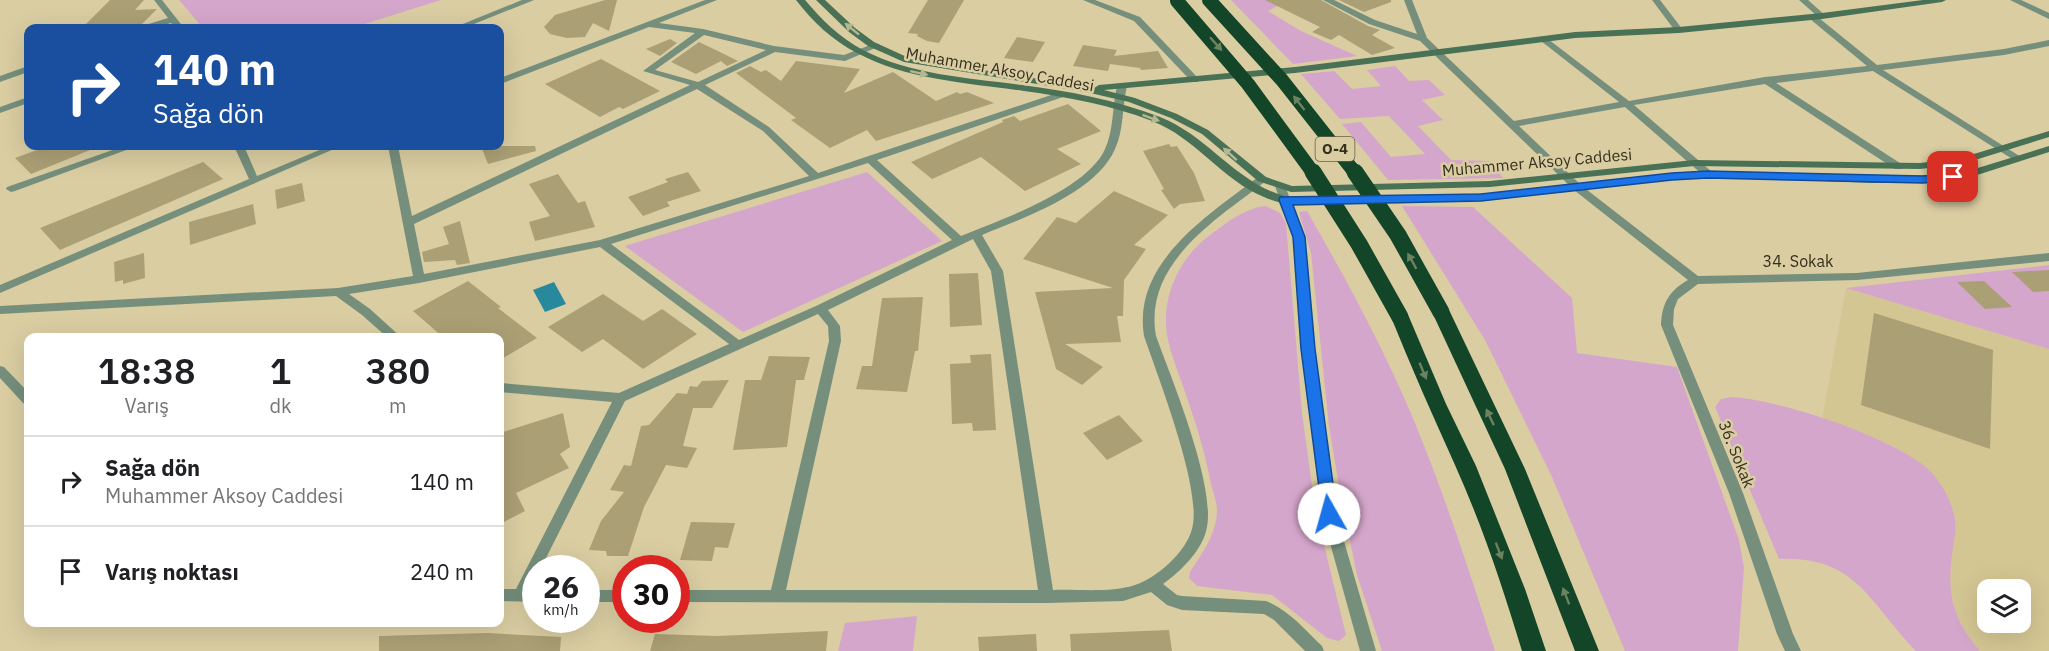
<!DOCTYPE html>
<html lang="tr">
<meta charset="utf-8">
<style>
:root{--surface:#fff;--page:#f6f6f6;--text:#202124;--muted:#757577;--line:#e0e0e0}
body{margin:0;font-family:"IBM Plex Sans",sans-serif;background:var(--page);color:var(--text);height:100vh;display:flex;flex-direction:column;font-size:22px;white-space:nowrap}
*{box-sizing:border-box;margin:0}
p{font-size:20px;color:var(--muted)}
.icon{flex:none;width:33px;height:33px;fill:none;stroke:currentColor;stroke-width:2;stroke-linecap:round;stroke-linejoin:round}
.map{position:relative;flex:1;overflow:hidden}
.drawer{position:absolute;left:24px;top:333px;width:480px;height:294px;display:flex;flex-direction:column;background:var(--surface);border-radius:12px;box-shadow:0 6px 24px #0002}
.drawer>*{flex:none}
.guide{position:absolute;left:24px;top:24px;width:480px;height:126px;border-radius:12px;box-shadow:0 6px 24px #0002;background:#1a4fa0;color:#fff;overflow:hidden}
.buttons{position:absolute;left:1977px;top:579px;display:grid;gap:12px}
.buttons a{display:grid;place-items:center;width:54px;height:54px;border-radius:12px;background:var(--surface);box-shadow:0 6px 24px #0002;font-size:30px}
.speed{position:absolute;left:522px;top:555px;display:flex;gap:12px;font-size:30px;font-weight:700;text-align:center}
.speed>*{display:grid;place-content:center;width:78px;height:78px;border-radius:50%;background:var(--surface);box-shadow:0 6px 24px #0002;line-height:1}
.speed small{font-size:15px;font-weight:400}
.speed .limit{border:9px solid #d22;background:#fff;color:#111}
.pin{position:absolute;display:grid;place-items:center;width:51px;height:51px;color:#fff;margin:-26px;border-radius:12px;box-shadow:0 3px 9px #0006}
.me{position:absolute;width:66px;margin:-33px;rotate:353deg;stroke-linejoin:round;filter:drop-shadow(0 0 4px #0008)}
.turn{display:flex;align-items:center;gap:21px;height:126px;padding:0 30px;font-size:27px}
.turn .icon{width:78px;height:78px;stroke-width:2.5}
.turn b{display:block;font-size:42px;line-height:51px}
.eta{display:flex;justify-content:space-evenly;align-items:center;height:102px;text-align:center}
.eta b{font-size:36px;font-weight:600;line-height:42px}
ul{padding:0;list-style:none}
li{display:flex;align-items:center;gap:18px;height:90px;padding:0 30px;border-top:2px solid var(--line)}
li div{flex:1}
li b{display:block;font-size:22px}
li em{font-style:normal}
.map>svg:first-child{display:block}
.built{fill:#d4c693;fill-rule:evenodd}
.green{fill:#d5a6cb}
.water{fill:#28899d}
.building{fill:#ab9f75}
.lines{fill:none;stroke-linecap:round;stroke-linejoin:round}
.street{fill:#758f7c;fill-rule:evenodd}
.secondary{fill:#497156;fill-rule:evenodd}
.highway{fill:#134528;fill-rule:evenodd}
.highway-bridge-far1{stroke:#134528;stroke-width:14}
.highway-bridge{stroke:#134528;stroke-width:17}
.oneway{fill:#b6b68f}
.oneway2{fill:#6d825f}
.route{fill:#1a73e8;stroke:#114b97;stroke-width:1.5}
.labels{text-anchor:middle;stroke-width:5;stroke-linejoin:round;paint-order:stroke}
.shield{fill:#dacda2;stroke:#665f46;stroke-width:1.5}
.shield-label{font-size:15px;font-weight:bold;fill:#35301e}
.street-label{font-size:16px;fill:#35301e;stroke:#dacda2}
</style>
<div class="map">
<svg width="2049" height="651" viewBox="0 0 2049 651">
<rect width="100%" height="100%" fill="#dacda2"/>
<!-- built -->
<path class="built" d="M1846,288L2049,349V651H1980L1969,638L1955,612L1949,581L1955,521L1927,468L1889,444L1822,419ZM1988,590H2020V622H1988Z"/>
<!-- green -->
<g class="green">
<polygon points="179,0 441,0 352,28 203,28"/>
<polygon points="1231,0 1289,0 1268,11 1301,31 1357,56 1293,64"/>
<polygon points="1395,66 1409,81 1429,80 1445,95 1422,100 1443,120 1418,126 1451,160 1491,161 1503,178 1388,180 1342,124 1361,122 1391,157 1425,154 1389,116 1340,119 1301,74 1334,71 1352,89 1381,86 1367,70"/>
<polygon points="867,172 942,241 743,332 625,246"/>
<path d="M1266,206L1280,213L1286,223L1302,413L1315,508L1346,635L1339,641L1327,638L1272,595L1197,586L1189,578L1190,572C1202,554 1217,533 1217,510C1217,502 1213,492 1211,484C1206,457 1198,430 1189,404C1183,384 1174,364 1169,344C1158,303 1177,259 1210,235C1227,223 1244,208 1266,206Z"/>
<polygon points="1402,206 1473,207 1572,298 1577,353 1677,367 1739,540 1744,568 1738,651 1625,651 1552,477 1485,340"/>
<path d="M1307,211C1351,288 1393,365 1425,448C1451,514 1473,583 1495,651H1382L1357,575L1340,492L1329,426L1311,253L1299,212Z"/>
<polygon points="2049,265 2049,349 1846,288"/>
<path d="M1732,397C1780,400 1890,436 1927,468C1941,481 1951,499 1955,519C1957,530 1953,543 1952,555C1947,595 1953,619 1980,651H1916C1869,603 1857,556 1779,559L1715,407L1721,399Z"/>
<polygon points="917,616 913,651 838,651 845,623"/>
</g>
<!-- water -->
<polygon class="water" points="554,282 566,304 545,312 533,290"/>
<!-- building -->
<g class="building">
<polygon points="110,0 144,0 135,10 157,9 138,28 82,28"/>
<polygon points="605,0 617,0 609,31 593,23 585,37 567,38 550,34 544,27 555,15"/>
<polygon points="928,0 964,0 939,43 927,41 917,36 918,34 908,33"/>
<polygon points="1265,0 1321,0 1368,26 1380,30 1372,35 1395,48 1372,55 1339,35 1331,40 1312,32 1320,27"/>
<polygon points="1339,0 1391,0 1391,2 1364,12"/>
<polygon points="1017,37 1045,42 1033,62 1004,58"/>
<polygon points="670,39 677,43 660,56 646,49"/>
<polygon points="699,42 724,54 738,61 727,66 721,61 696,74 671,62"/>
<polygon points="1083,45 1117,50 1114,56 1158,51 1168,68 1141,70 1140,68 1110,64 1108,71 1073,66"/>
<polygon points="601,59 660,91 623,109 619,107 600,117 545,84"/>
<polygon points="796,61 860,69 844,93 893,72 936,101 957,92 960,94 967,92 994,103 876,141 867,130 830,148 791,120 796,118 736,73 750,66 761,72 766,70 781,81"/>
<polygon points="1068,104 1101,131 1057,149 1081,164 1025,191 981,157 932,179 911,162 1003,122 1002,120 1014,116 1020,121"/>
<polygon points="1169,144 1171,147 1177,146 1194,173 1205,201 1180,204 1174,209 1161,190 1164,189 1143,151"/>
<polygon points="48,146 100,146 31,174 15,158"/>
<polygon points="481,146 535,146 536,151 488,164"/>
<polygon points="203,162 223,179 60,250 40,228"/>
<polygon points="688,172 701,191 667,202 670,206 643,216 628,197 668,182 665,179"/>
<polygon points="558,174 578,203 585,201 595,227 535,241 529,222 550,216 529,184"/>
<polygon points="302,183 305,201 277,209 275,190"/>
<polygon points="1114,191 1168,215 1134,245 1146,249 1124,280 1123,316 1117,316 1121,342 1065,344 1103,367 1082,385 1056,369 1035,292 1113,288 1023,259 1057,217 1076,223"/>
<polygon points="253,204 256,224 190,245 189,222"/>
<polygon points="460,221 470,263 457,265 455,260 424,262 422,252 449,244 443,227"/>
<polygon points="144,253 145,278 123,284 123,280 115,282 114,262"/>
<polygon points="2049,270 2049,291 2033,292 2012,272"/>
<polygon points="978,273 982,325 950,327 949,274"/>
<polygon points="468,281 501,307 498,308 537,338 500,360 500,338 444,338 413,311"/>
<polygon points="1984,281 2012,307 1985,309 1957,282"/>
<polygon points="603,294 643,321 662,309 697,334 643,369 603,339 582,352 548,327"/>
<polygon points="923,297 918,351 915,351 907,392 856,389 862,366 872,366 882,298"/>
<polygon points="1874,313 1993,350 1990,449 1861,405"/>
<polygon points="991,354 996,430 973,431 972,423 952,424 950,364 971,363 970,355"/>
<polygon points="769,356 810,357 804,380 796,380 787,447 733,450 745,380 761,380"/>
<polygon points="729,380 712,408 693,408 683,446 697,448 687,468 666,465 644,507 628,556 607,556 606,551 589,550 601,521 624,492 610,490 624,465 631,466 641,426 649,425 677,393 687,394 690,386 697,387 702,381"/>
<polygon points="563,413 570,447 560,454 569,468 516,493 525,511 500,524 500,433"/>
<polygon points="1119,415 1143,441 1107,460 1083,433"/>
<polygon points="691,522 735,523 728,548 715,547 712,561 680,560"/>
<polygon points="1169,630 1172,651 1071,651 1070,634"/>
<polygon points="828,631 826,651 650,651 655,634 717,636"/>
<polygon points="487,633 561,637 560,651 379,651 379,636"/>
<polygon points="1036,634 1037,651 979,651 978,637"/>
</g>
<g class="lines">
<!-- street -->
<g class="street">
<polygon points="154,0 162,0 184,28 176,28 171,23 152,28 141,28 142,26 168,18"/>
<polygon points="522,0 534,0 464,28 453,28"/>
<path d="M705,0H717L659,23L703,29L774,46L844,55L873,44H879L880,46L845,61L775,52L705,85L769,127L818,173L1060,92H1066V96L877,160L961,236C1000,220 1087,190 1105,149C1114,130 1112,107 1117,86L1122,83L1127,86C1122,107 1124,130 1115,149C1096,193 1023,218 982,235L1003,271L1053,590C1078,589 1112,593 1135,585C1157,578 1186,552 1192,529C1203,491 1158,377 1144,336C1132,262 1209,215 1258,177H1266L1267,179L1266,181C1217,219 1143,263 1156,336C1172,380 1215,483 1207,527C1203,550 1181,571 1163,584L1177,595L1182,596L1266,601C1289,610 1305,630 1322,646L1324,651H1305L1274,620L1264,614L1182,610L1167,605L1151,592L1123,601L1047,603L676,602V590H771L829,341L828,326L818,314L625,401L541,568H536V579L530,589L536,590V602L500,601V589H516L612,402L500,392V383L619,393L729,344L600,247L419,283L349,294L370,309L402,338H388L362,315L336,296L0,314V306L338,288L413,276L388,146H398L412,216L690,85L643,71L695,33L649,27L503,83L500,84V78ZM704,35L766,50L698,82L655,70ZM697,89L763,131L809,176L600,240L424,274L414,224ZM868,163L952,240L816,306L739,340L611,244ZM973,239L991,271L1038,590H786L841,341L840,326L828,310Z"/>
<polygon points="1083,0 1095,0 1140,17 1198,78 1198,82 1192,82 1134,21"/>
<path d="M1323,0H1334L1375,20L1417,34L1404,0H1412L1427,38L1514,121L1619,102L1541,41V37L1544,36L1629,101L1765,77L1867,66L1810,19V15H1816L1799,0H1808L1826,16L1819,18L1877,65L2004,49L2049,40V46L2004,55L1883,70L2021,157L2022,159L2017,162L1873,71L1776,83L1903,165V169H1895L1765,84L1634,105L1712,172L1713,174L1712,176H1704L1625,107L1519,126L1582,186L1698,276L1857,273L2049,253V261L1857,280L1698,284L1678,299L1674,309L1673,325L1743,493L1793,634L1801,651H1785L1777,634L1729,493L1661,325C1662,303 1669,291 1688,280L1574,190L1420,41L1369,24Z"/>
<polygon points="1652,0 1660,0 1683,30 1682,32 1676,32"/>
<polygon points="2010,0 2021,0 2049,13 2049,19"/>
<polygon points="28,66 28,72 0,82 0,76"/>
<polygon points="28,97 28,103 0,113 0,107"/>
<polygon points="124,146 137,146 15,191 11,192 6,189 7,187"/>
<polygon points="234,146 244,146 257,176 329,146 341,146 0,293 0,285 249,179"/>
<polygon points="1280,183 1285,186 1305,237 1314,349 1336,514 1376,651 1360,651 1322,514 1302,349 1293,237 1275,186"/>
<polygon points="0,366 4,367 28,392 28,405 23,403 0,378"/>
<rect x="586" y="590" width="40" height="12"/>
</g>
<!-- secondary -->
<g class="secondary">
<path d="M796,0H805C822,20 839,37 863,50C911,75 970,78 1022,85C1069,91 1116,100 1160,117C1213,138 1240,191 1299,199L1501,193L1683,172L1941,176L1968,171L2049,146V152L1974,176L1941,182L1876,183L1748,178H1683L1501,199L1299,205C1287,204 1275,202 1264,197C1222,180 1196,138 1152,121C1111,105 1067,97 1024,91C969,83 907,80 857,53C832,40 813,22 796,0Z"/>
<polygon points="816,0 825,0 855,28 874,42 909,58 1094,88 1099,85 1295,67 1575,32 1679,27 1822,13 1923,0 1946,0 1942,2 1822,19 1679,33 1575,38 1295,73 1104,90 1135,98 1177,114 1208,130 1266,177 1292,186 1490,181 1694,160 1920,163 1961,158 2049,131 2049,137 1962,164 1920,169 1694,166 1490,187 1291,192 1258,181 1202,134 1171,118 1129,102 1086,92 904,62 868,46 849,32"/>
</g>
<!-- highway -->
<g class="highway">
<polygon points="1441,306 1447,308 1450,312 1525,469 1599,651 1575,651 1505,469 1432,312 1435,308"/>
<path d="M1400,311L1406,313L1409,317L1446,404L1476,466L1525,589L1546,651H1522C1503,588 1482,525 1455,465C1433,416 1411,367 1391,317L1394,313Z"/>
</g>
<!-- highway-bridge-far1 -->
<g class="highway-bridge-far1">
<polyline points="1209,0 1282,80 1356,174"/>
<polyline points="1177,1 1248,84 1314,174"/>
</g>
<!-- highway-bridge -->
<g class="highway-bridge">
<polyline points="1313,172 1359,244 1400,317"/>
<polyline points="1355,172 1398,235 1441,312"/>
</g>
</g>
<!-- one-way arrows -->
<defs><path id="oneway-solid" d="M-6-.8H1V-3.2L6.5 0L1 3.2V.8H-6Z" transform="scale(1.5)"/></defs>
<g class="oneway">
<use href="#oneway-solid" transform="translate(852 29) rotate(-141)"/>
<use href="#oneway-solid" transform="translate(919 73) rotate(12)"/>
<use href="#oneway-solid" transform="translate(1151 118) rotate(20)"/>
<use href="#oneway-solid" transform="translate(1230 154) rotate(-138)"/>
</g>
<g class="oneway2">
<use href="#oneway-solid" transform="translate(1216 44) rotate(49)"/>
<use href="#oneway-solid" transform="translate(1299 103) rotate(-128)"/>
<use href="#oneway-solid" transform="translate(1412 261) rotate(-119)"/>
<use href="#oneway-solid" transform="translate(1423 371) rotate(67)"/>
<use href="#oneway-solid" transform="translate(1490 417) rotate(-115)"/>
<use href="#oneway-solid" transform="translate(1499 551) rotate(69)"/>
<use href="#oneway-solid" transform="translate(1566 596) rotate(-111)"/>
</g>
<!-- route -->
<polygon class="route" points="1708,171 1922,176 1953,174 1959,177 1953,181 1922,183 1708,178 1672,180 1481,201 1293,205 1305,237 1315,349 1337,514 1335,519 1329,520 1323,519 1301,349 1293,237 1279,200 1280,197 1481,194 1672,173"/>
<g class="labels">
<!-- shield labels -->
<rect class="shield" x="1315.5" y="137" width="39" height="24" rx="4.5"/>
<g class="shield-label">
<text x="1335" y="154">O-4</text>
</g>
<!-- street labels -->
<g class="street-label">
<text transform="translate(1000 69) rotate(10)" y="6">Muhammer Aksoy Caddesi</text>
<text transform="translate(1537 162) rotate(-5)" y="6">Muhammer Aksoy Caddesi</text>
<text x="1798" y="267">34. Sokak</text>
<text transform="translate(1737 454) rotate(68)" y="6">36. Sokak</text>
</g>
</g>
</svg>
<div class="buttons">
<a><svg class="icon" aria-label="layers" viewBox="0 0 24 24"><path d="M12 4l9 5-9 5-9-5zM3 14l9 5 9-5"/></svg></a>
</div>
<div class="speed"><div>26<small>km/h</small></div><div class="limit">30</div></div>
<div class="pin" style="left:1953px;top:177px;background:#d93025"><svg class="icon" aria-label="arrive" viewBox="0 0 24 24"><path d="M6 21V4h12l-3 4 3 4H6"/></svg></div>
<svg class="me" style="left:1329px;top:514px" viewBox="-20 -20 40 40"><circle r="19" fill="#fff"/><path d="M0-13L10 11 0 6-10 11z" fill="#1a73e8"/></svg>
<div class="guide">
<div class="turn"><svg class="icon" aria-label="right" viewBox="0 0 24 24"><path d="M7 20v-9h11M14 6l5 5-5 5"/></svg><div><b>140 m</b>Sağa dön</div></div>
</div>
<section class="drawer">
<div class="eta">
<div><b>18:38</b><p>Varış</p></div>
<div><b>1</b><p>dk</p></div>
<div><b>380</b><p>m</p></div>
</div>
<ul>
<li><svg class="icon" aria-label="right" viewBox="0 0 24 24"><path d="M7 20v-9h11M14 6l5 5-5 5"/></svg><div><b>Sağa dön</b><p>Muhammer Aksoy Caddesi</p></div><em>140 m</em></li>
<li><svg class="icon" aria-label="arrive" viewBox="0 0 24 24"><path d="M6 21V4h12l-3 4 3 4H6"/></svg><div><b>Varış noktası</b></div><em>240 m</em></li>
</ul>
</section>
</div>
